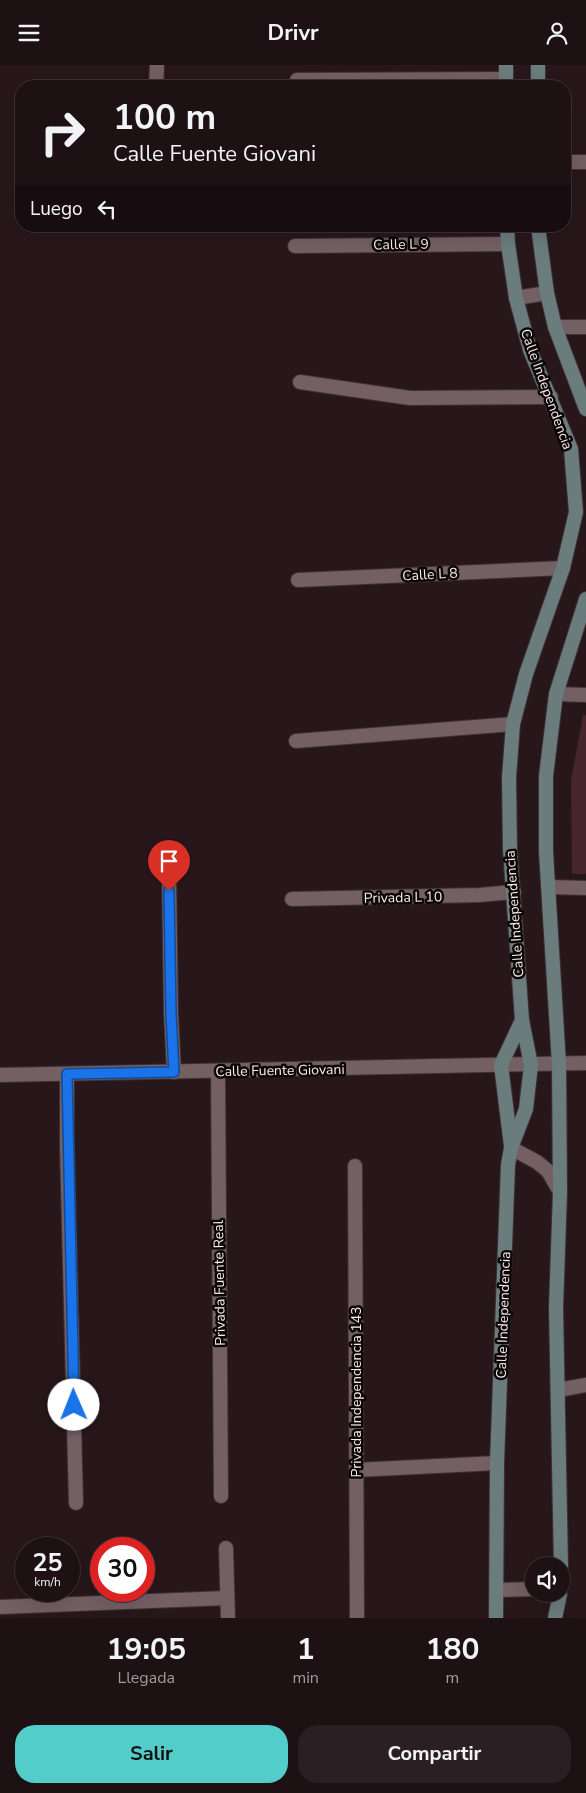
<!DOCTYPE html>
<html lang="es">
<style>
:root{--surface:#1d1114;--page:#2a1f22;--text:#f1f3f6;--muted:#a09da0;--line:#3b3134;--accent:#53cdca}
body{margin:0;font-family:"Nunito Sans",sans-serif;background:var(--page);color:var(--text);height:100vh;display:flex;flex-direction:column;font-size:19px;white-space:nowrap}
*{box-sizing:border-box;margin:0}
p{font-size:16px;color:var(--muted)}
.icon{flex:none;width:28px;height:28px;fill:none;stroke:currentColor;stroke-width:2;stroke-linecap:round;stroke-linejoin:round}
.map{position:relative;height:1553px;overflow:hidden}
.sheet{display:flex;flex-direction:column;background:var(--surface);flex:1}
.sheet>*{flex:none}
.hud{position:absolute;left:15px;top:15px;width:556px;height:152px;border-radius:20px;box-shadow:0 5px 20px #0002,0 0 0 1px var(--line);background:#1d1114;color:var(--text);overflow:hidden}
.tools{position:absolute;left:525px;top:1492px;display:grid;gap:10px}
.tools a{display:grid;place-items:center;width:45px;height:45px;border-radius:50%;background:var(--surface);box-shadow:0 5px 20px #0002,0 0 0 1px var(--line);font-size:25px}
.speed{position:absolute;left:15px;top:1472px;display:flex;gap:10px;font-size:25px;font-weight:700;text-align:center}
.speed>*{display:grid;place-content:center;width:65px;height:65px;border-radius:50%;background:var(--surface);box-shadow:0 5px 20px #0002,0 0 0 1px var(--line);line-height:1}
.speed small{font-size:12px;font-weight:400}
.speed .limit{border:8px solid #d22;background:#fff;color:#111}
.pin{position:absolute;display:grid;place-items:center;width:42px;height:42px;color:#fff;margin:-51px -21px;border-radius:50% 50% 50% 0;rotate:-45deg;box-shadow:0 0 5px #0007}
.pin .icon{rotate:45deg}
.me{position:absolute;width:55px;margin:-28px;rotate:359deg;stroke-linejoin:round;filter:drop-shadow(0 0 4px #0008)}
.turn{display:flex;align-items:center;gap:18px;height:105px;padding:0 15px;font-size:22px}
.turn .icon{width:65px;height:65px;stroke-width:2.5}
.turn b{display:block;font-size:35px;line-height:42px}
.then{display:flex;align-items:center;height:48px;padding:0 15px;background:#0003;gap:10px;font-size:19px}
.eta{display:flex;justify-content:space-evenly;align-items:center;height:85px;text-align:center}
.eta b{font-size:30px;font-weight:700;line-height:35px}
.action{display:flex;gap:10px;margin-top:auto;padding:10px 15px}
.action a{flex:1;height:58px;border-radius:20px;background:var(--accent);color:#111;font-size:20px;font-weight:700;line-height:58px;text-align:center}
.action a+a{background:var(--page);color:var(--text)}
header{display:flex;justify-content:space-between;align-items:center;height:65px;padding:0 15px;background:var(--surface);font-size:22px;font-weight:700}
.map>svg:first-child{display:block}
.green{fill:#47252d}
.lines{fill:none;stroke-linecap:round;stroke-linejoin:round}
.service-casing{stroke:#3e3134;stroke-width:16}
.minor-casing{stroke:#3e3134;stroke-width:16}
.tertiary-casing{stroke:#3e3134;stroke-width:16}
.secondary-casing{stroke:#3e3134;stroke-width:16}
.service{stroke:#745f63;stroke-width:14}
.minor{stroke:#745f63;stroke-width:14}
.tertiary{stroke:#745f63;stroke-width:14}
.secondary{stroke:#6b7c7d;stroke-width:14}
.route-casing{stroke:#114b97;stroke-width:12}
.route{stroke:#1a73e8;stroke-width:9}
.labels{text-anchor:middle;stroke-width:5;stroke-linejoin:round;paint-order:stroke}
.street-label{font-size:14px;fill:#f8ebee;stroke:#0b0506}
</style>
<header><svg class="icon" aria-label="menu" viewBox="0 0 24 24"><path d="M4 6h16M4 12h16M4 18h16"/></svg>Drivr<svg class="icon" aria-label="person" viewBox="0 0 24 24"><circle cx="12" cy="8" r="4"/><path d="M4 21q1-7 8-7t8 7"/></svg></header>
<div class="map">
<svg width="586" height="1553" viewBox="0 0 586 1553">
<rect width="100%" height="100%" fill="#27171b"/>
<!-- green -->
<polygon class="green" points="583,650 586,650 586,809 572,809 571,715"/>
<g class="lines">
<defs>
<polyline id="service" points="558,1325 586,1320"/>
<g id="minor">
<polyline points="297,15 506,14"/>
<polyline points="156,21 157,0"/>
<polyline points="565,97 586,97"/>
<polyline points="295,181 508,179"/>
<polyline points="555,262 586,262"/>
<polyline points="300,317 410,333 551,332"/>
<polyline points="298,515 563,503"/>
<polyline points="556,629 586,630"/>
<polyline points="296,676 513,659"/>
<polyline points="169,808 171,949 174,1007"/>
<polyline points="549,822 586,823"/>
<polyline points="292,834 479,830 514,827"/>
<polyline points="218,1006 221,1431"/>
<polyline points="67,1009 67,1083 76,1438"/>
<polyline points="0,1010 586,998"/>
<polyline points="355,1101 357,1553"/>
<polyline points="356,1405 497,1398"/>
<polyline points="226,1483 228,1553"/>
<polyline points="0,1542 227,1533"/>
</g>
<g id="tertiary">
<polyline points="516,233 547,228"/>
<polyline points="511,1083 537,1097 548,1106 560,1127"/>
<polyline points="497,1525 534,1524"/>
</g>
<g id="secondary">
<polyline points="506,21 506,0"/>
<polyline points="538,21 538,0"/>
<polyline points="538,161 547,228 555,262 586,344"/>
<polyline points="511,1081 501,1000 522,955"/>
<polyline points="561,1501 556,1243 560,1127 559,999 546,787 546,711 556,629 586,534"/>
<polyline points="496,1553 497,1398 508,1100 511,1083 526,1044 531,1000 522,955 510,784 509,713 513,659 526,609 563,503 576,447 571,384 530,285 516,233 508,179 507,161"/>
<polyline points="555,1553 560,1529"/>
</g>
</defs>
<!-- service casing -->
<use href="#service" class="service-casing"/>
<!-- minor casing -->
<use href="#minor" class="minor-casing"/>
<!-- tertiary casing -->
<use href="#tertiary" class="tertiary-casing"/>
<!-- secondary casing -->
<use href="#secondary" class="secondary-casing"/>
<!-- service -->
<use href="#service" class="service"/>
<!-- minor -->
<use href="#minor" class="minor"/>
<!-- tertiary -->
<use href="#tertiary" class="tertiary"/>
<!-- secondary -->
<use href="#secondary" class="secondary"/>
</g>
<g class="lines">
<defs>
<polyline id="route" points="74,1340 67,1009 174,1007 171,949 169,826"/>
</defs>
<!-- route casing -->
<use href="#route" class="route-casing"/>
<!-- route -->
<use href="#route" class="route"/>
</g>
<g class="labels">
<!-- street labels -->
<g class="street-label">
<text transform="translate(401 179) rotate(-1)" y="5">Calle L 9</text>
<text transform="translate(547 324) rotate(70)" y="5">Calle Independencia</text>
<text transform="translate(430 509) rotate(-3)" y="5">Calle L 8</text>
<text transform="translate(403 832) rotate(-1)" y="5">Privada L 10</text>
<text transform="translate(514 849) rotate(-94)" y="5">Calle Independencia</text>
<text transform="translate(280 1005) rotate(-1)" y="5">Calle Fuente Giovani</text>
<text transform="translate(219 1218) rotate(-91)" y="5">Privada Fuente Real</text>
<text transform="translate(503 1250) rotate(-88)" y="5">Calle Independencia</text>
<text transform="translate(356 1327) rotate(-90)" y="5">Privada Independencia 143</text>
</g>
</g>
</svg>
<div class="tools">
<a><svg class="icon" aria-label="sound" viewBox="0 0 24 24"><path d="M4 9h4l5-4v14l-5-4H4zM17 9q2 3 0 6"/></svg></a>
</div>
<div class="speed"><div>25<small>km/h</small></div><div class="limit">30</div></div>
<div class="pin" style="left:169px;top:826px;background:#d93025"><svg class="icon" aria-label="arrive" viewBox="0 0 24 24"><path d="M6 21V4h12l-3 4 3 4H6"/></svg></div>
<svg class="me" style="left:74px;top:1340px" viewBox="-20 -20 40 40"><circle r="19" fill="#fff"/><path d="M0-13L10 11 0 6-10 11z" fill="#1a73e8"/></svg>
<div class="hud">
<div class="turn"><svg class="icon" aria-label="right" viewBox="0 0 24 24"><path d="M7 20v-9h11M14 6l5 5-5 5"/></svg><div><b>100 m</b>Calle Fuente Giovani</div></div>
<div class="then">Luego<svg class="icon" aria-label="left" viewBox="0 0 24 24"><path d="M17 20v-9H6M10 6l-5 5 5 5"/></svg></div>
</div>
</div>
<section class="sheet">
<div class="eta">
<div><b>19:05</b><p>Llegada</p></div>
<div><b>1</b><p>min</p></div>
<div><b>180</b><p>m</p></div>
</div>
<div class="action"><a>Salir</a><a>Compartir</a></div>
</section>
